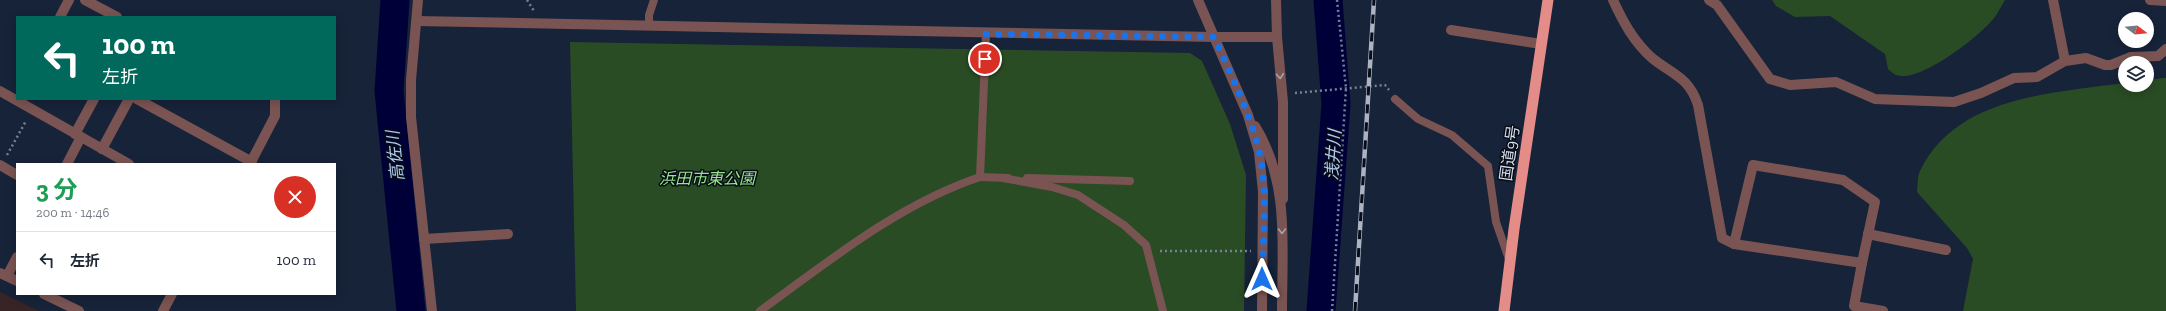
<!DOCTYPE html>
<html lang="ja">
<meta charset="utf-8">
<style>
:root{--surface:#fff;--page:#f6f6f7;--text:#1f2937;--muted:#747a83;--line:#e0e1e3}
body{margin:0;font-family:"Zilla Slab","Noto Sans JP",serif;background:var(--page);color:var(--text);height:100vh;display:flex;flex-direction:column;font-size:15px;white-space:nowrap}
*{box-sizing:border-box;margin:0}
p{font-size:13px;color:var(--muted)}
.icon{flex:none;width:22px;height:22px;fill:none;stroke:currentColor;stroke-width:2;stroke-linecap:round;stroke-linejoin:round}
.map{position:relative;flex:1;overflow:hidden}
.sheet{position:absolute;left:16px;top:163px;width:320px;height:132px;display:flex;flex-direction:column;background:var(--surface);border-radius:0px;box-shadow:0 2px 10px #0003}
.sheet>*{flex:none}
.banner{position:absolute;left:16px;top:16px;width:320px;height:84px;border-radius:0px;box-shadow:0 2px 10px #0003;background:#00695c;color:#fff;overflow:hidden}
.needle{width:26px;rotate:106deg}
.tools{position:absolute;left:2118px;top:12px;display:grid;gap:8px}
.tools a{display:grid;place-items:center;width:36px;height:36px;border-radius:50%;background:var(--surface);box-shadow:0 2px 10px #0003;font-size:20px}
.pin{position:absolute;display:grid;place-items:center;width:34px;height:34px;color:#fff;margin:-17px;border:2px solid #fff;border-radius:50%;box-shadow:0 1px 4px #0007}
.me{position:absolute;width:44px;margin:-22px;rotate:0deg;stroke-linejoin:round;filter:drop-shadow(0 0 3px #0008)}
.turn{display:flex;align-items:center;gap:14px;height:84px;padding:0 20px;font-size:18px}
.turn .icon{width:52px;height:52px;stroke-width:2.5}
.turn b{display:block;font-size:28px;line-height:34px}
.round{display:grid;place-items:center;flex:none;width:42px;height:42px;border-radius:21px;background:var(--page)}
.headline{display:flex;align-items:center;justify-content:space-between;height:68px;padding:0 20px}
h1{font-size:24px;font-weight:700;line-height:30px;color:#1e9e55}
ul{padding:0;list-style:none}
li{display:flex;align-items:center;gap:12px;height:56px;padding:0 20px;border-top:1px solid var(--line)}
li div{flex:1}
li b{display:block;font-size:15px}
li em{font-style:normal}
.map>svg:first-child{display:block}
.education{fill:#382424}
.green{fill:#294c24}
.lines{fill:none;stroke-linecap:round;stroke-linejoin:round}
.river{stroke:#000038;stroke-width:29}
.path{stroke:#778194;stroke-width:2.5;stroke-dasharray:2 3;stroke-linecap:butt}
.service{stroke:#7a5452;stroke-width:8}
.minor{stroke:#7a5452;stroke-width:10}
.tertiary{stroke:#7a5452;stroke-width:10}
.trunk{stroke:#e38c88;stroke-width:11}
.rail-casing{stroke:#aab4c5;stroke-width:4.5}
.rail{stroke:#070c16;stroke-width:3;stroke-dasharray:9;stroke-linecap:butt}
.oneway{stroke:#ada0a8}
.route{stroke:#1a73e8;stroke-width:7;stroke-dasharray:0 12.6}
.labels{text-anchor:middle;stroke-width:3;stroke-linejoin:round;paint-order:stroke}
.street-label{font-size:16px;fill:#d6dfee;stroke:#070c16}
.park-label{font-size:16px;font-style:italic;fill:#96e68c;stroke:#070c16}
.water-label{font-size:17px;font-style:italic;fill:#afc9ed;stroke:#070c16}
</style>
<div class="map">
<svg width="2166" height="311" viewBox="0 0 2166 311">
<rect width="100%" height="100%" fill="#172339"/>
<!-- education -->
<polygon class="education" points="0,292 39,311 0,311"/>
<!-- green -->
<g class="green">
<path d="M1772,0H2005C2001,6 1998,13 1994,18C1980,36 1919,84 1896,75C1893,74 1891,71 1888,69L1885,54L1830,16L1795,17L1776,6Z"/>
<polygon points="570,42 1190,53 1202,61 1230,124 1246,175 1244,311 576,311"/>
<path d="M2164,78H2166V311H1963L1973,259L1967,248L1917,192C1918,185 1917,176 1920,171C1956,96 2053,93 2125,83V85H2147V80Z"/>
</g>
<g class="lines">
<!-- river -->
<g class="river">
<polyline points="395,0 389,91 411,311"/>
<polyline points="1321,311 1336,104 1328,0"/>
</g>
<!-- path -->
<g class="path">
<polyline points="527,0 534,11"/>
<polyline points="1295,93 1385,85 1389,90"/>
<polyline points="7,155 26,121"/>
<polyline points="1160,251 1251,251"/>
<polyline points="1332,311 1346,88 1337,0"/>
</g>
<!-- service -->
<g class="service">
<polyline points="649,26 649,15 654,0"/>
<polyline points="1395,99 1418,119 1452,135 1488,166 1496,222 1509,259"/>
<polyline points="980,177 1008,178"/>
<polyline points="1003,178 1052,187 1078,195 1124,225 1146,245 1163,311"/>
<polyline points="1027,178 1130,181"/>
<path d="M760,311C829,261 899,204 980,177L986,34"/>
</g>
<!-- minor -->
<g class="minor">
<polyline points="85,0 117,17"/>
<polyline points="1276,0 1277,37 1283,102 1283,199"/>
<path d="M1613,0C1623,22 1634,42 1652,58C1673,75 1689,77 1698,105L1722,238L1734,244L1862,263L1854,306L1883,311"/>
<polyline points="1709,0 1717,5 1770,79 1790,85 1836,82 1875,99 1954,102 1981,93 2014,78 2037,77 2065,61 2086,58 2105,65 2111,65 2131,57 2158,56 2166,49"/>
<polyline points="2053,0 2065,61"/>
<polyline points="2150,0 2166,1"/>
<polyline points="60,17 69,0"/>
<polyline points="1451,30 1541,44"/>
<polyline points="1214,37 1277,37"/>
<polyline points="0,91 129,164"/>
<polyline points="137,99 252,162"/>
<polyline points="75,134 94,99"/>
<polyline points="102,149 129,99"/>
<polyline points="67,164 81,137"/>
<polyline points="250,164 275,116 275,99"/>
<polyline points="0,165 17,175"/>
<polyline points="1868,234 1946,250"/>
<polyline points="424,239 508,234"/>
<polyline points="1734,244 1753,165 1843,180 1875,202 1862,263"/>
<polyline points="7,276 17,257"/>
<polyline points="163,311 172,294"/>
</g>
<!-- tertiary -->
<g class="tertiary">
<polyline points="418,0 411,80 411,117 432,311"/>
<polyline points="1198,0 1248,115 1259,152 1263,192 1262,311"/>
<polyline points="417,21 1214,37"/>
<path d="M1255,126C1290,182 1282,247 1282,311"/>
<polyline points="0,273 17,281"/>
<polyline points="44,294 79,311"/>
</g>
<!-- trunk -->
<polyline class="trunk" points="1504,311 1514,229 1548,0"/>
<defs>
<polyline id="rail" points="1355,311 1374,0"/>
</defs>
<!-- rail casing -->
<use href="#rail" class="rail-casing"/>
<!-- rail -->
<use href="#rail" class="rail"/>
</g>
<!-- one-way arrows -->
<defs><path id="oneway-chevron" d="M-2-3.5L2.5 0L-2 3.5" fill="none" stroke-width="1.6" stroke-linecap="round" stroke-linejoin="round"/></defs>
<g class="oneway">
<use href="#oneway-chevron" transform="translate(1280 76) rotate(85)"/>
<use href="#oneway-chevron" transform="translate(1282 231) rotate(90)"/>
</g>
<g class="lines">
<!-- route -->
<path class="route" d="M985,59L986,34L1214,37C1231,74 1249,111 1259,151C1268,188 1263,240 1262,279"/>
</g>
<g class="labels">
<!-- street labels -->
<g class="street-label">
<text transform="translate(1509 153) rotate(-82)" y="6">国道9号</text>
</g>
<!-- park labels -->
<g class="park-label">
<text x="707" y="184">浜田市東公園</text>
</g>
<!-- water labels -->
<g class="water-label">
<text transform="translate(1333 155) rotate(-86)" y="6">浅井川</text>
<text transform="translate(395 156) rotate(-96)" y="6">高佐川</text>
</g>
</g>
</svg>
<div class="tools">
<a><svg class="needle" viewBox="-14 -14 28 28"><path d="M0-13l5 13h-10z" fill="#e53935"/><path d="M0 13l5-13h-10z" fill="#747a83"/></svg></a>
<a><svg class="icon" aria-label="layers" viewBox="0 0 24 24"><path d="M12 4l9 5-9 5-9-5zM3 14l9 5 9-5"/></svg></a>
</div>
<div class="pin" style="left:985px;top:59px;background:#d93025"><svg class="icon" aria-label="arrive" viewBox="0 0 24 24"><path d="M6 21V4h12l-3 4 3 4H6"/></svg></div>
<svg class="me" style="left:1262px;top:279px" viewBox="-20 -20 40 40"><path d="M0-17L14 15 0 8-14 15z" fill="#1a73e8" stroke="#fff" stroke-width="4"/></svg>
<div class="banner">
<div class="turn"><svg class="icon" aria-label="left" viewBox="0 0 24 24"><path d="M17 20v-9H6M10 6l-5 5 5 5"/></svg><div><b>100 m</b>左折</div></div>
</div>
<section class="sheet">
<div class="headline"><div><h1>3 分</h1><p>200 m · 14:46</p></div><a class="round" style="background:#d93025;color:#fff"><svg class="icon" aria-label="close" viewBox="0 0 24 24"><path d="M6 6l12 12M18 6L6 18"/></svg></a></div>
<ul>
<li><svg class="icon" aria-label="left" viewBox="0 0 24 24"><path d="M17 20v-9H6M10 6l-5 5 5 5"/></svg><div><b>左折</b></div><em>100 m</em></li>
</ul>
</section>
</div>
